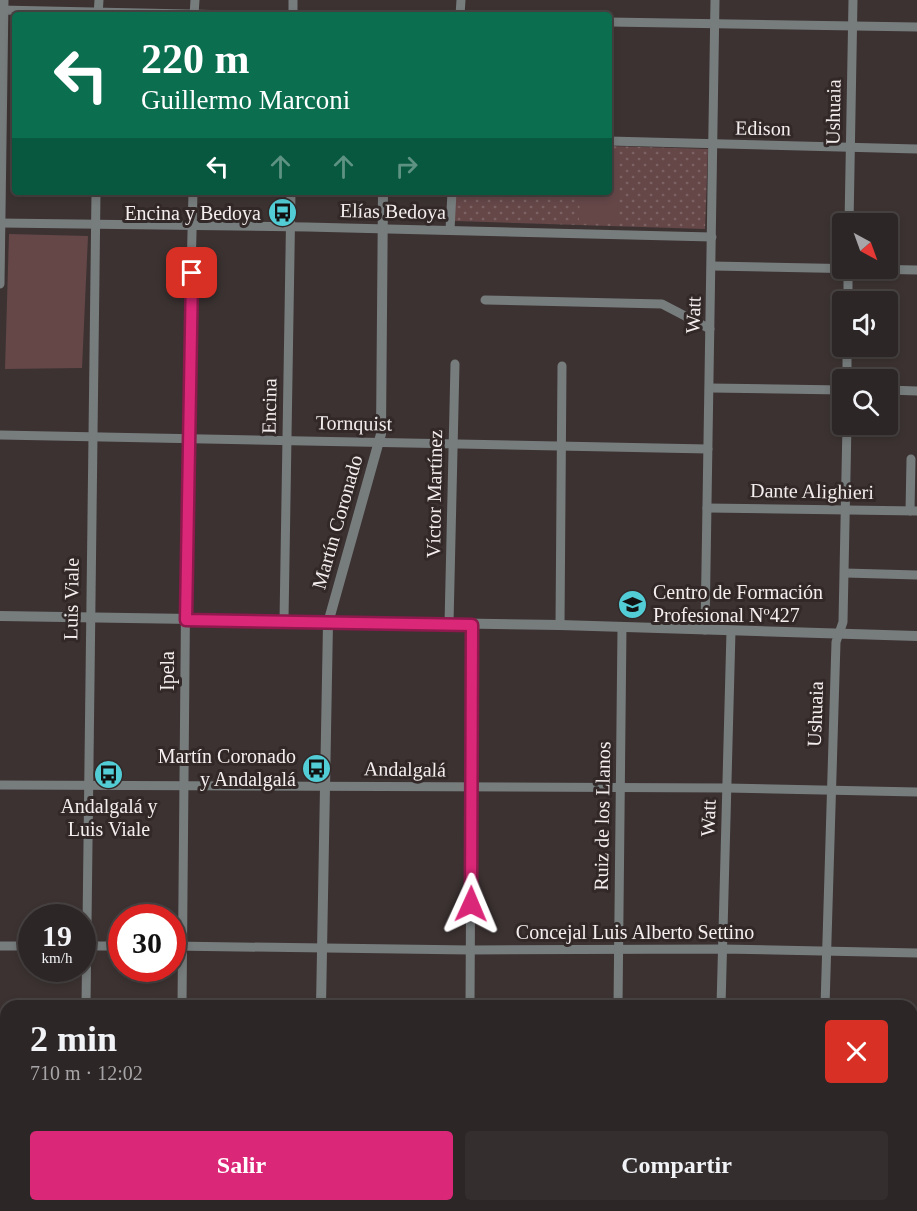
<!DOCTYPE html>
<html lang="es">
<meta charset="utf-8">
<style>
:root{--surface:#2d2626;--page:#352e2e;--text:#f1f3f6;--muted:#a7a5a7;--line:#484343;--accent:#db2777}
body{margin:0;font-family:"Times New Roman",serif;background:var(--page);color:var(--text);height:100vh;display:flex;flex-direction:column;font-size:22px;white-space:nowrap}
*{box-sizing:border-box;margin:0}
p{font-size:20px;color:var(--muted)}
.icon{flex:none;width:33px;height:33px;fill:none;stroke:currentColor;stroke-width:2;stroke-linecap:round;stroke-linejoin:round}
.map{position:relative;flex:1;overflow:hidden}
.details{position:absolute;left:0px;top:1000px;width:918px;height:212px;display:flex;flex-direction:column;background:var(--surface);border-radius:18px 18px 0 0;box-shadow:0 3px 9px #0003,0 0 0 2px var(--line)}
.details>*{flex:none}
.hud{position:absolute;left:12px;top:12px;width:600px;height:183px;border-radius:6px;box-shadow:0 3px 9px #0003,0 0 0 2px var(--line);background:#0b6e4f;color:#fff;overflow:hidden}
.needle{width:39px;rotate:139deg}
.tools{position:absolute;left:832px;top:213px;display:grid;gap:12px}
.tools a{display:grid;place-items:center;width:66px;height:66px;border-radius:6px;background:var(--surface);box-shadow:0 3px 9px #0003,0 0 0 2px var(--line);font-size:30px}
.speed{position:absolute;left:18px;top:904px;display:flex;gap:12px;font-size:30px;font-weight:700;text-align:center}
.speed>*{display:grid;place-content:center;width:78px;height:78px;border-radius:50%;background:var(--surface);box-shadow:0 3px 9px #0003,0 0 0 2px var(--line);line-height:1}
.speed small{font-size:15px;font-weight:400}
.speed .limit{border:9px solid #d22;background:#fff;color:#111}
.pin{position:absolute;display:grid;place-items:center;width:51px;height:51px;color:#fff;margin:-26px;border-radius:12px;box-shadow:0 3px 9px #0006}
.me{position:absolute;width:66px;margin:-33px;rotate:1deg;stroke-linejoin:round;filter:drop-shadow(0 0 4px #0008)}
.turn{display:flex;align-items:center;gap:21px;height:126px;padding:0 30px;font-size:27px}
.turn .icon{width:78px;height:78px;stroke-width:2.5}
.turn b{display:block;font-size:42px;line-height:51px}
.lanes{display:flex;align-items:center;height:57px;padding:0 30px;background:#0003;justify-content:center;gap:30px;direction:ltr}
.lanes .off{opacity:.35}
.round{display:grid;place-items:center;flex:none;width:63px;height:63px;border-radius:6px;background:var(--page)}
.summary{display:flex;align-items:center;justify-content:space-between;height:102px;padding:0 30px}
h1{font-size:36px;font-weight:800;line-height:45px}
.button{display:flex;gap:12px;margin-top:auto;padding:12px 30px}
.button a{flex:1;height:69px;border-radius:6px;background:var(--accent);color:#fff;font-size:24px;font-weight:800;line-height:69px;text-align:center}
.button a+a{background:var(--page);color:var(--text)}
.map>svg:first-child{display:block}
.green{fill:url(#green-dots)}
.pitch{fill:#654748}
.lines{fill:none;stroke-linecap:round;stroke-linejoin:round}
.minor{stroke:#777c7d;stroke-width:9}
.tertiary{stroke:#777c7d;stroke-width:10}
.route-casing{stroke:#8e194d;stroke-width:15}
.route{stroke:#db2777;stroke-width:10}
.labels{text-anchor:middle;stroke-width:6;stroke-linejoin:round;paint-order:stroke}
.street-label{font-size:20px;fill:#f4eeee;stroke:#322828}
.poi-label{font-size:20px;fill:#f4eeee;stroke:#322828;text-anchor:end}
</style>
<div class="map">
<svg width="917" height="1211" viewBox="0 0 917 1211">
<defs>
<pattern id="green-dots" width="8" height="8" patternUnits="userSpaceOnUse" patternTransform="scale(1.5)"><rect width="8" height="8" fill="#654748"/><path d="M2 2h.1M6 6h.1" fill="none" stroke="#7c6263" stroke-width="1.8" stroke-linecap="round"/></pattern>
</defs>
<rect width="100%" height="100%" fill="#3c3232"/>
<!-- green -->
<polygon class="green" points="609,146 708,149 705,229 455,221 455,192 609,192"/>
<!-- pitch -->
<g class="pitch">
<polygon points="609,154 619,154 617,221 579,220 580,192 609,192"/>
<polygon points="9,234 88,236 82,368 5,369"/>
</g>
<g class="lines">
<!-- minor -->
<g class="minor">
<polyline points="0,10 235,15"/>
<polyline points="98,15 99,0"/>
<polyline points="194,15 195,0"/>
<polyline points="293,15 293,0"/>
<polyline points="460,15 461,0"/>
<polyline points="609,22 917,27"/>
<polyline points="609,141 917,149"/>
<polyline points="0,223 307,227 712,237"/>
<polyline points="849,224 853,0"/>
<polyline points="450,230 452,192"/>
<polyline points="712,266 917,270"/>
<polyline points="0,284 4,0"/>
<polyline points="485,300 662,304 710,329"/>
<polyline points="848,302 848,268"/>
<polyline points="847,380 847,346"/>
<polyline points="710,388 843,390"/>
<polyline points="888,390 917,391"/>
<polyline points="0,435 708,449"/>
<polyline points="707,508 917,511"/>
<polyline points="910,511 911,459"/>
<polyline points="845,573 917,575"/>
<polyline points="284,621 291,192"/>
<polyline points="449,624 455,364"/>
<polyline points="560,625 562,366"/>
<polyline points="705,630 715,0"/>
<polyline points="0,785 727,788 917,792"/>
<polyline points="0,946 32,946"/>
<polyline points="82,946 122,946"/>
<polyline points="172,946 470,950 722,949 917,953"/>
<polyline points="86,1006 96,192"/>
<polyline points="182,1006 187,439 193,192"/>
<polyline points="470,1006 472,625"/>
<polyline points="618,1006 622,627"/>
<polyline points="721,1006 731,631"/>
<polyline points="825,1006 836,642 843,622 847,424"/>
<polyline points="0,1093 6,1093"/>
<polyline points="912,1112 917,1112"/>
<polyline points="87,1206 87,1211"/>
<polyline points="182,1211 182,1206"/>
<polyline points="469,1211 469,1206"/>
<polyline points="616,1211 616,1206"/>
<polyline points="716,1211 716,1206"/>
<polyline points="820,1211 820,1206"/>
</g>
<!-- tertiary -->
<g class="tertiary">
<polyline points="0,616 560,625 917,636"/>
<polyline points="321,1006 328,623 381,434 383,192"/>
<polyline points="321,1211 321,1206"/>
</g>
</g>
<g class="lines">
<defs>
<polyline id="route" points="192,273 186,620 472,625 471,904"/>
</defs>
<!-- route casing -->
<use href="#route" class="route-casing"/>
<!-- route -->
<use href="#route" class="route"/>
</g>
<!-- icons -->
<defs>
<symbol id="bus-disc" viewBox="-11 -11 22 22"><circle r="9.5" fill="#52ccd5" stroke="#322828"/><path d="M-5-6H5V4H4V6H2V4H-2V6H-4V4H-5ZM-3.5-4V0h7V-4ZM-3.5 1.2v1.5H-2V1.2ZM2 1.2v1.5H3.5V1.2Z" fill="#111"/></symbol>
<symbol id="school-disc" viewBox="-11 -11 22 22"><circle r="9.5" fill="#52ccd5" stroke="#322828"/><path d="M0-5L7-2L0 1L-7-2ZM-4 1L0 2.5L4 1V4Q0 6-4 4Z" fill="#111"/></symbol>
</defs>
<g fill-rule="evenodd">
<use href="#bus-disc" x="266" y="196" width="33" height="33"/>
<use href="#school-disc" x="616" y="588" width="33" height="33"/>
<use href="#bus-disc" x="300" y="752" width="33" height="33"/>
<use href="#bus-disc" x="92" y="758" width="33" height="33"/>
</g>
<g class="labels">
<!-- street labels -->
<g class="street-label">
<text transform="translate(833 112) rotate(-89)" y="7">Ushuaia</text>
<text transform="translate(763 128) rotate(1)" y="7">Edison</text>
<text transform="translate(393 211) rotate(1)" y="7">Elías Bedoya</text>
<text transform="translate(693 315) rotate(-88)" y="7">Watt</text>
<text transform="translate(269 406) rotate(-89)" y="7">Encina</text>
<text transform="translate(354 423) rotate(1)" y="7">Tornquist</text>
<text transform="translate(812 491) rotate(1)" y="7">Dante Alighieri</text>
<text transform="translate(434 494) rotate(-89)" y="7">Víctor Martínez</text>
<text transform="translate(337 522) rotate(-74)" y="7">Martín Coronado</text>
<text transform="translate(71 599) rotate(-89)" y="7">Luis Viale</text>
<text transform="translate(167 671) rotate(-90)" y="7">Ipela</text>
<text transform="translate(815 714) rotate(-88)" y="7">Ushuaia</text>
<text transform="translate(405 769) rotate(1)" y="7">Andalgalá</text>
<text transform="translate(602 816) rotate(-89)" y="7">Ruiz de los Llanos</text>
<text transform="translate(708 818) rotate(-88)" y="7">Watt</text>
<text x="635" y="939">Concejal Luis Alberto Settino</text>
</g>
<!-- poi labels -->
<g class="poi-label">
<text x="261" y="220">Encina y Bedoya</text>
<text x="653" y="599" text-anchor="start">Centro de Formación<tspan x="653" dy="23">Profesional Nº427</tspan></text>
<text x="296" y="763">Martín Coronado<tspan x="296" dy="23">y Andalgalá</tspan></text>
<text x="109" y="813" text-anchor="middle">Andalgalá y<tspan x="109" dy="23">Luis Viale</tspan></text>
</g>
</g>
</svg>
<div class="tools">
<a><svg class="needle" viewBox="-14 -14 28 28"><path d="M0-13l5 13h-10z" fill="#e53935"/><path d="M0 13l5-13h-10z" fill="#a7a5a7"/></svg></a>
<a><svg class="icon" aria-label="sound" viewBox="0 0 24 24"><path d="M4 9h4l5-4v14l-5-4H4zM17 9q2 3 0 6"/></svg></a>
<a><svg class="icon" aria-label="search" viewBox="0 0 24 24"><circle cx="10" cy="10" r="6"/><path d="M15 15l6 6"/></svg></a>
</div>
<div class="speed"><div>19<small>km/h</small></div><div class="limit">30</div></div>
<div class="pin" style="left:192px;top:273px;background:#d93025"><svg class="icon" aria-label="arrive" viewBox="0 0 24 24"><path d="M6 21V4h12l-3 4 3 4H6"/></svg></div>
<svg class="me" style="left:471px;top:904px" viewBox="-20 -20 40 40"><path d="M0-17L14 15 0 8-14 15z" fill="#db2777" stroke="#fff" stroke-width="4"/></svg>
<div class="hud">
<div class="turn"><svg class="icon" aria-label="left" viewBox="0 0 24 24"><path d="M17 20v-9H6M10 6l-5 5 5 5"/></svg><div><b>220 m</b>Guillermo Marconi</div></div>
<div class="lanes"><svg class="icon" aria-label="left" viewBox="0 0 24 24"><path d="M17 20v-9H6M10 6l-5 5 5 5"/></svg><svg class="icon off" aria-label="ahead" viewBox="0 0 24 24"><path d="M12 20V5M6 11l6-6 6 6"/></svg><svg class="icon off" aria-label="ahead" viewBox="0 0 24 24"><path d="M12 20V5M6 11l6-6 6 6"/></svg><svg class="icon off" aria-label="right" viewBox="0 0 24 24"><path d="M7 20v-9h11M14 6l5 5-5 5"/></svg></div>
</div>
<section class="details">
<div class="summary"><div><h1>2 min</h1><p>710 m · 12:02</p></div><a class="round" style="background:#d93025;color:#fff"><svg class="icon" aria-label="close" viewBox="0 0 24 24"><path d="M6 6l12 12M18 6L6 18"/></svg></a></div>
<div class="button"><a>Salir</a><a>Compartir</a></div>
</section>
</div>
